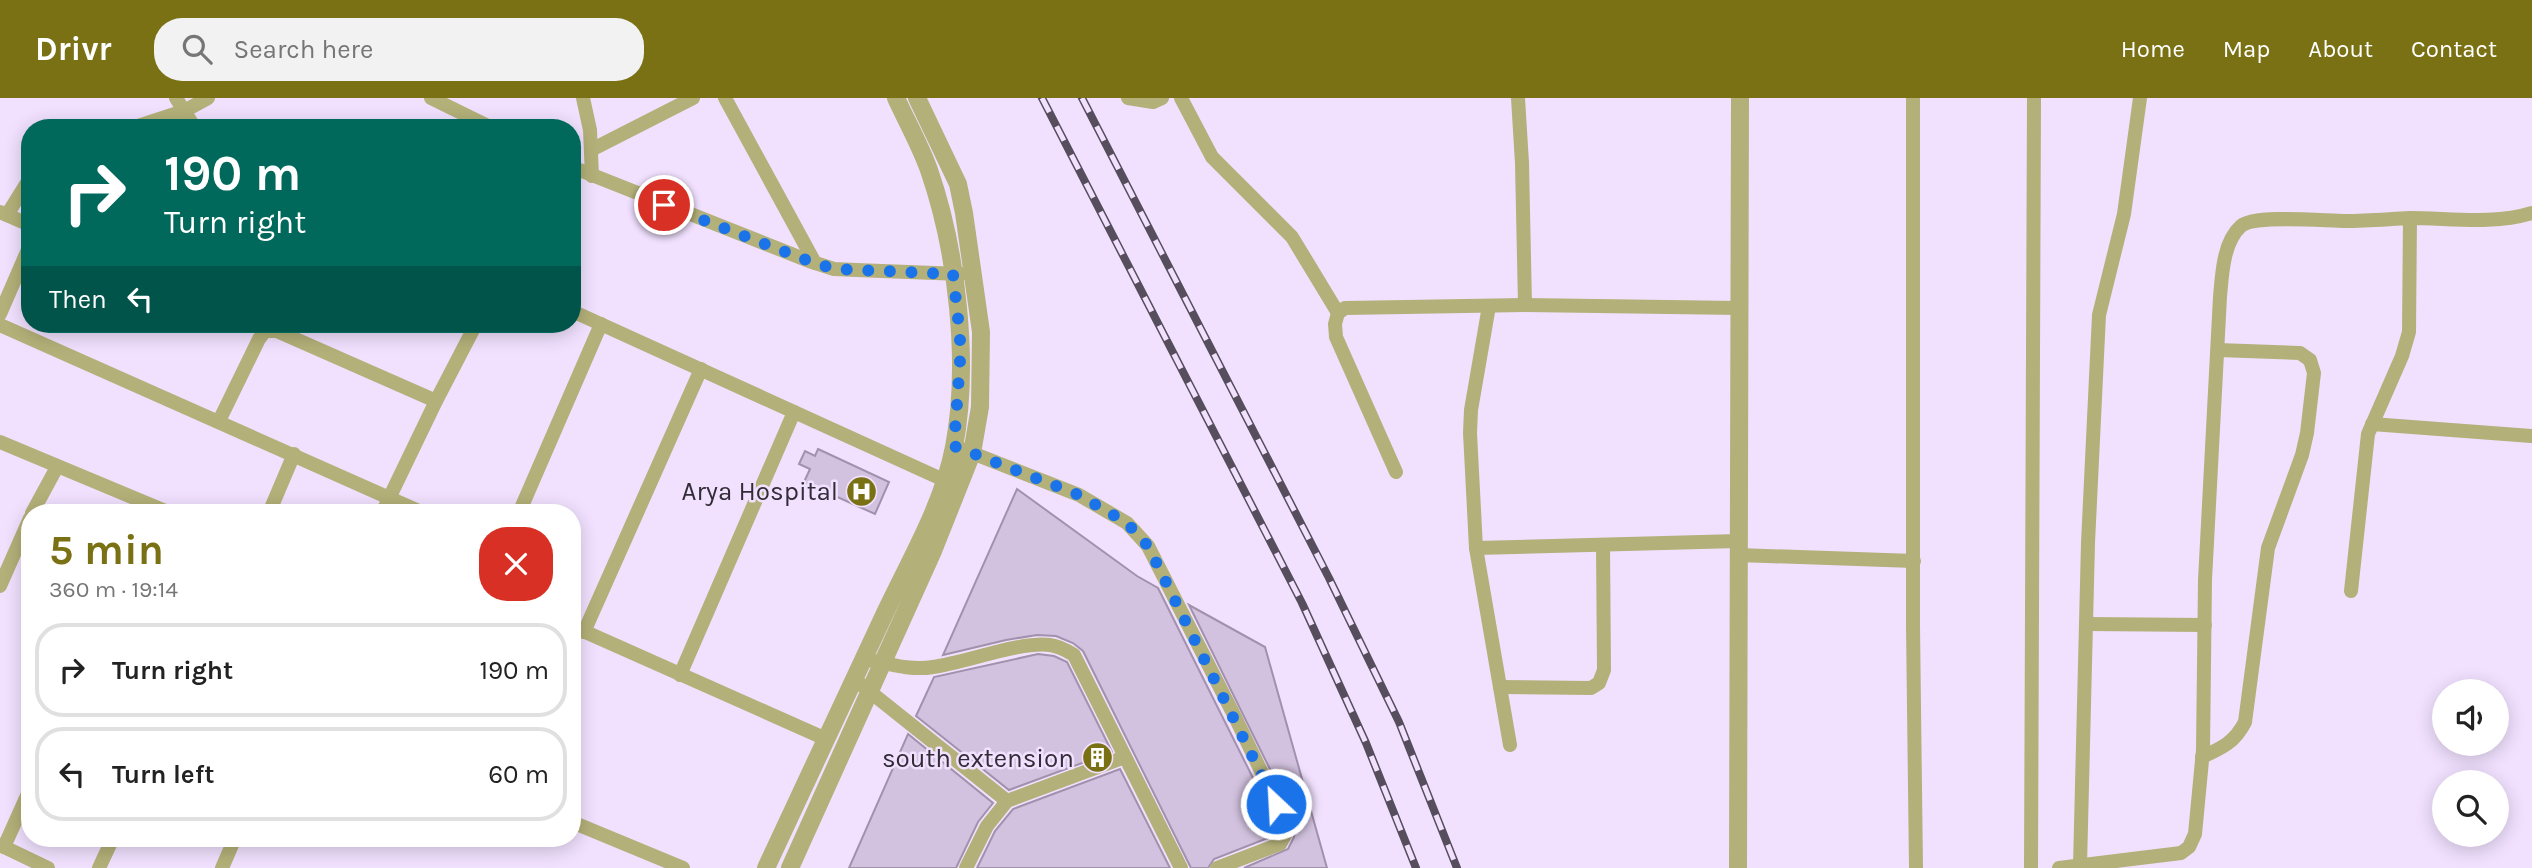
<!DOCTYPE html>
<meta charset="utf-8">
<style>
:root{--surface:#fff;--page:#f2f2f2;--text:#222;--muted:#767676;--line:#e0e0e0;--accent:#797113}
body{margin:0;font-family:Karla,sans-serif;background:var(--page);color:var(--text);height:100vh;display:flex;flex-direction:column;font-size:26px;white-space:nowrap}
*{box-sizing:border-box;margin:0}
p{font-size:23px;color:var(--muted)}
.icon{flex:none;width:38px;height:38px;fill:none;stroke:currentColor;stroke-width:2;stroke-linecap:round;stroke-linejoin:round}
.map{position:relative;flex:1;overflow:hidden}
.side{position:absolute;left:21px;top:406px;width:560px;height:343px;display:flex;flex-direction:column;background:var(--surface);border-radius:28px;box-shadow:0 4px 18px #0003}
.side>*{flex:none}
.banner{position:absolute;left:21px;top:21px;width:560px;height:214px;border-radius:28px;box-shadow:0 4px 18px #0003;background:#00695c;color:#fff;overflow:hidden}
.tools{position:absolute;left:2432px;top:581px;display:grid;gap:14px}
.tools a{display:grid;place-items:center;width:77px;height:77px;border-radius:50%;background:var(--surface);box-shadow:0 4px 18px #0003;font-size:35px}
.pin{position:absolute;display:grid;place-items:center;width:60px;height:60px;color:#fff;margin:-30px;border:4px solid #fff;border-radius:50%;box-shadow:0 2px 7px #0007}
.me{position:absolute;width:77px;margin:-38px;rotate:335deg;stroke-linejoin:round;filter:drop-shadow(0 0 5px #0008)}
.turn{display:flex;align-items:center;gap:24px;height:147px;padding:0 28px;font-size:32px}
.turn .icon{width:91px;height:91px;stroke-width:2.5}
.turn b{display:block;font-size:49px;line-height:60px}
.then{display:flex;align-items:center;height:66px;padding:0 28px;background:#0003;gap:14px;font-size:26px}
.round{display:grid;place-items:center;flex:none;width:74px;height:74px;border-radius:28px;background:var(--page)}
.headline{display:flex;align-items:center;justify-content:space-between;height:119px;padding:0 28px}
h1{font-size:42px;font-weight:700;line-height:52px;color:var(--accent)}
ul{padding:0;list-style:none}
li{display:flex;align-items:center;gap:21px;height:94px;margin:0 14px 10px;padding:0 14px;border:4px solid var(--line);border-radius:28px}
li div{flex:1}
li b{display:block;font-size:26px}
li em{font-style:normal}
header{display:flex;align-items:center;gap:42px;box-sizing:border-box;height:98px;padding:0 35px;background:var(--accent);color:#fff}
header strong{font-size:33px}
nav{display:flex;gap:38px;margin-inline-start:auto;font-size:24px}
.search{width:490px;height:63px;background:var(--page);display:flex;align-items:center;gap:18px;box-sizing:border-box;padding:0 24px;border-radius:28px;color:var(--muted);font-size:26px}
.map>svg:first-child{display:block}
.building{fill:#d2c2df;stroke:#a191ad;stroke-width:2}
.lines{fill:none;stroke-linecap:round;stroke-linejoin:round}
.minor{stroke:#b4b079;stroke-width:14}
.tertiary{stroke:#b4b079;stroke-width:18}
.rail-casing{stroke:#564e5c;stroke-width:8}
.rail{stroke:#f1e1ff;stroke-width:5;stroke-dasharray:16;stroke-linecap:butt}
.route{stroke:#1a73e8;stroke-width:12;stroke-dasharray:0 21.6}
.labels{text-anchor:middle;stroke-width:5;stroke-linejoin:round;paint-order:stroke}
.poi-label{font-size:26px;fill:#322c37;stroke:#f1e1ff;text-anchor:end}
</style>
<header>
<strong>Drivr</strong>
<div class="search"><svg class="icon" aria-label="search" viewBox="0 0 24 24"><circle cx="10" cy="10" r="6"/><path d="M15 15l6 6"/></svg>Search here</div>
<nav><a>Home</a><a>Map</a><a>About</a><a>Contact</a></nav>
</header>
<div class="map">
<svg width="2532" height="770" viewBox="0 0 2532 770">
<rect width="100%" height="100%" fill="#f1e1ff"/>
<!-- building -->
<g class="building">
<polygon points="818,351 889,384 875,416 804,384 810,371 799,366 805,353 815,358"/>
<polygon points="1017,391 1137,478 1158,490 1277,728 1273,738 1214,761 1208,770 1191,770 1083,553 1073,545 1056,538 1037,537 1006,542 943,557"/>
<polygon points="1189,507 1265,549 1327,770 1244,770 1288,751 1294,739 1296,724"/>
<polygon points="1038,556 1054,558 1067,564 1112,654 1009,692 916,618 934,579"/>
<polygon points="908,636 993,705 978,724 956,770 849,770"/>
<polygon points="1120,671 1170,770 977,770 995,733 1013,711"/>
</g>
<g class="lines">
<!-- minor -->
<g class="minor">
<polyline points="176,0 195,30"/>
<polyline points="431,0 492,30"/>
<polyline points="583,0 590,32 592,78"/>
<polyline points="725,0 815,165"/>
<polyline points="1128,0 1153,4 1162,0"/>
<polyline points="1181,0 1212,59 1292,139 1338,215"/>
<polyline points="1518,0 1522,65 1525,207"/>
<polyline points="1913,0 1913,528 1916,770"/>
<polyline points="132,30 184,13 208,0"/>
<polyline points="591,52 693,0"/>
<polyline points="572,69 809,163 834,171 856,172 961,176"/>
<polyline points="0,114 30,127"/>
<polyline points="7,117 30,80"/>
<polyline points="1489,208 1471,312 1470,335 1476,450 1510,647"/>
<polyline points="572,213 946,383"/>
<polyline points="0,216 30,147"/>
<polyline points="0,227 423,415"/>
<polyline points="219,323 259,241 265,233 277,233 436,303"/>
<polyline points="2372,326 2531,338"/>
<polyline points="0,344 170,415"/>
<polyline points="962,351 1079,397 1127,425 1148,448 1236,621 1287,727 1285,737 1280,746 1217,770"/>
<polyline points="1396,374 1336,239 1335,226 1338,215 1345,210 1525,207 1739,210"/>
<polyline points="32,415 57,369"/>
<polyline points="269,415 294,356"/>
<polyline points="382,415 436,303 476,226"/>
<polyline points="519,415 601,226"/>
<polyline points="1476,450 1738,443"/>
<polyline points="1738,457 1914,463"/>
<polyline points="0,488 30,420"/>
<polyline points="2351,493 2368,336 2402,258 2409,234 2410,120"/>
<polyline points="2086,526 2205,527"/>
<polyline points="572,528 826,641"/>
<polyline points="584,534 701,271"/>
<path d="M864,561C886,565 910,573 933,569C965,565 1020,543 1050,547C1059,548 1066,552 1074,557L1181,770"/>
<polyline points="680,577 794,314"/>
<polyline points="854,581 1007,703"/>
<polyline points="1500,589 1591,590 1599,585 1604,572 1603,447"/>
<path d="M2202,659C2222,650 2235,644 2245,624L2268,450L2302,357L2307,335L2314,275L2310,262L2300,255L2218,252"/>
<polyline points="572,724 683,770"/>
<polyline points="0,747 48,770"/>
<polyline points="4,749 30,691"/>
<polyline points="2080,768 2088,445 2099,217 2124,116 2140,0"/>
<polyline points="99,770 113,740"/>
<polyline points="222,770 235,740"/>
<polyline points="966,770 987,728 1007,703 1125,659"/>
<polyline points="2031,770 2034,0"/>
<path d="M2059,770L2181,755L2189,749L2195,736L2203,652L2205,482L2220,199C2222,177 2223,144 2241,128C2255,116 2325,123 2346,123C2367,123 2389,121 2410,120C2449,120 2494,127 2532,115"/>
</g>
<!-- tertiary -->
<g class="tertiary">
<path d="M766,770C806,685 845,600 885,515C910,462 943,407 954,349C970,265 957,153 929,72C920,47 907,24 896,0"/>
<polyline points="790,770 933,453 972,355 980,309 981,234 964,115 958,86 917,0"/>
<polyline points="1738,770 1740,0"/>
</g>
<defs>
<g id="rail">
<polyline points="1042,0 1302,505 1366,645 1416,770"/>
<polyline points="1082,0 1329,480 1399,624 1457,770"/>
</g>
</defs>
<!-- rail casing -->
<use href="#rail" class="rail-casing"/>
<!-- rail -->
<use href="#rail" class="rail"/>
</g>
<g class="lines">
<!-- route -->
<polyline class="route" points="664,107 809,163 834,171 953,176 960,238 960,263 954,348 1079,397 1127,425 1148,448 1276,706"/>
</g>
<!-- icons -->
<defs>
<symbol id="hospital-disc" viewBox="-11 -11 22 22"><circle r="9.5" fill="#797113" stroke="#f1e1ff"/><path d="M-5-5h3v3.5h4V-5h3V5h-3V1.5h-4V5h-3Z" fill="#fff"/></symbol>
<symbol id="building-disc" viewBox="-11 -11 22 22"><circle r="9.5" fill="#797113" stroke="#f1e1ff"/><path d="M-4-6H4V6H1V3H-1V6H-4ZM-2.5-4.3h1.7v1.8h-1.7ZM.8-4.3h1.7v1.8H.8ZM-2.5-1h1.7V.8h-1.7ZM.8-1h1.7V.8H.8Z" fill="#fff"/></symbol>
</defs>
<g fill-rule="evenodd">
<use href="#hospital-disc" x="844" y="376" width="35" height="35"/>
<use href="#building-disc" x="1080" y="642" width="35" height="35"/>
</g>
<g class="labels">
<!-- poi labels -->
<g class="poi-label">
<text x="838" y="402">Arya Hospital</text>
<text x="1074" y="669">south extension</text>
</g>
</g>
</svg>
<div class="tools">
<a><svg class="icon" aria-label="sound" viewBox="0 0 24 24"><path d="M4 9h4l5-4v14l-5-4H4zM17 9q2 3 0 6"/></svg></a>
<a><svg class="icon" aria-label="search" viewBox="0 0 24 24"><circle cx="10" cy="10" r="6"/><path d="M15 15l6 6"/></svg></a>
</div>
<div class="pin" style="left:664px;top:107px;background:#d93025"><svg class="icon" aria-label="arrive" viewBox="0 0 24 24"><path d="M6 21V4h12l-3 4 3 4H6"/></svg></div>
<svg class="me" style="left:1276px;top:706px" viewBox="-20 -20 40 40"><circle r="17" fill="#1a73e8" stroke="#fff" stroke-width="3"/><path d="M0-11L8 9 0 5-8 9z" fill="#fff"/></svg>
<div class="banner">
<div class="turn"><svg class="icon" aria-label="right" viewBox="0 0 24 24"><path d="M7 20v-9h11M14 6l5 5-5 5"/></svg><div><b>190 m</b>Turn right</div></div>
<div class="then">Then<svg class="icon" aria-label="left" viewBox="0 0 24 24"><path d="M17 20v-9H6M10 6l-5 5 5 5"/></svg></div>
</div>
<section class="side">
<div class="headline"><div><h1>5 min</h1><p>360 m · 19:14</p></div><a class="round" style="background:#d93025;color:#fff"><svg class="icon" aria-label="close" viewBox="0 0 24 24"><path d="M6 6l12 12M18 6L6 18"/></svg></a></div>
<ul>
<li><svg class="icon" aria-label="right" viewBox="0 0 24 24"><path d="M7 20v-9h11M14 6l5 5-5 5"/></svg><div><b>Turn right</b></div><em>190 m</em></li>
<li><svg class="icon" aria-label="left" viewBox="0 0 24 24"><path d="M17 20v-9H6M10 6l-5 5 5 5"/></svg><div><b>Turn left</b></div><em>60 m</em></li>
</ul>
</section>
</div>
